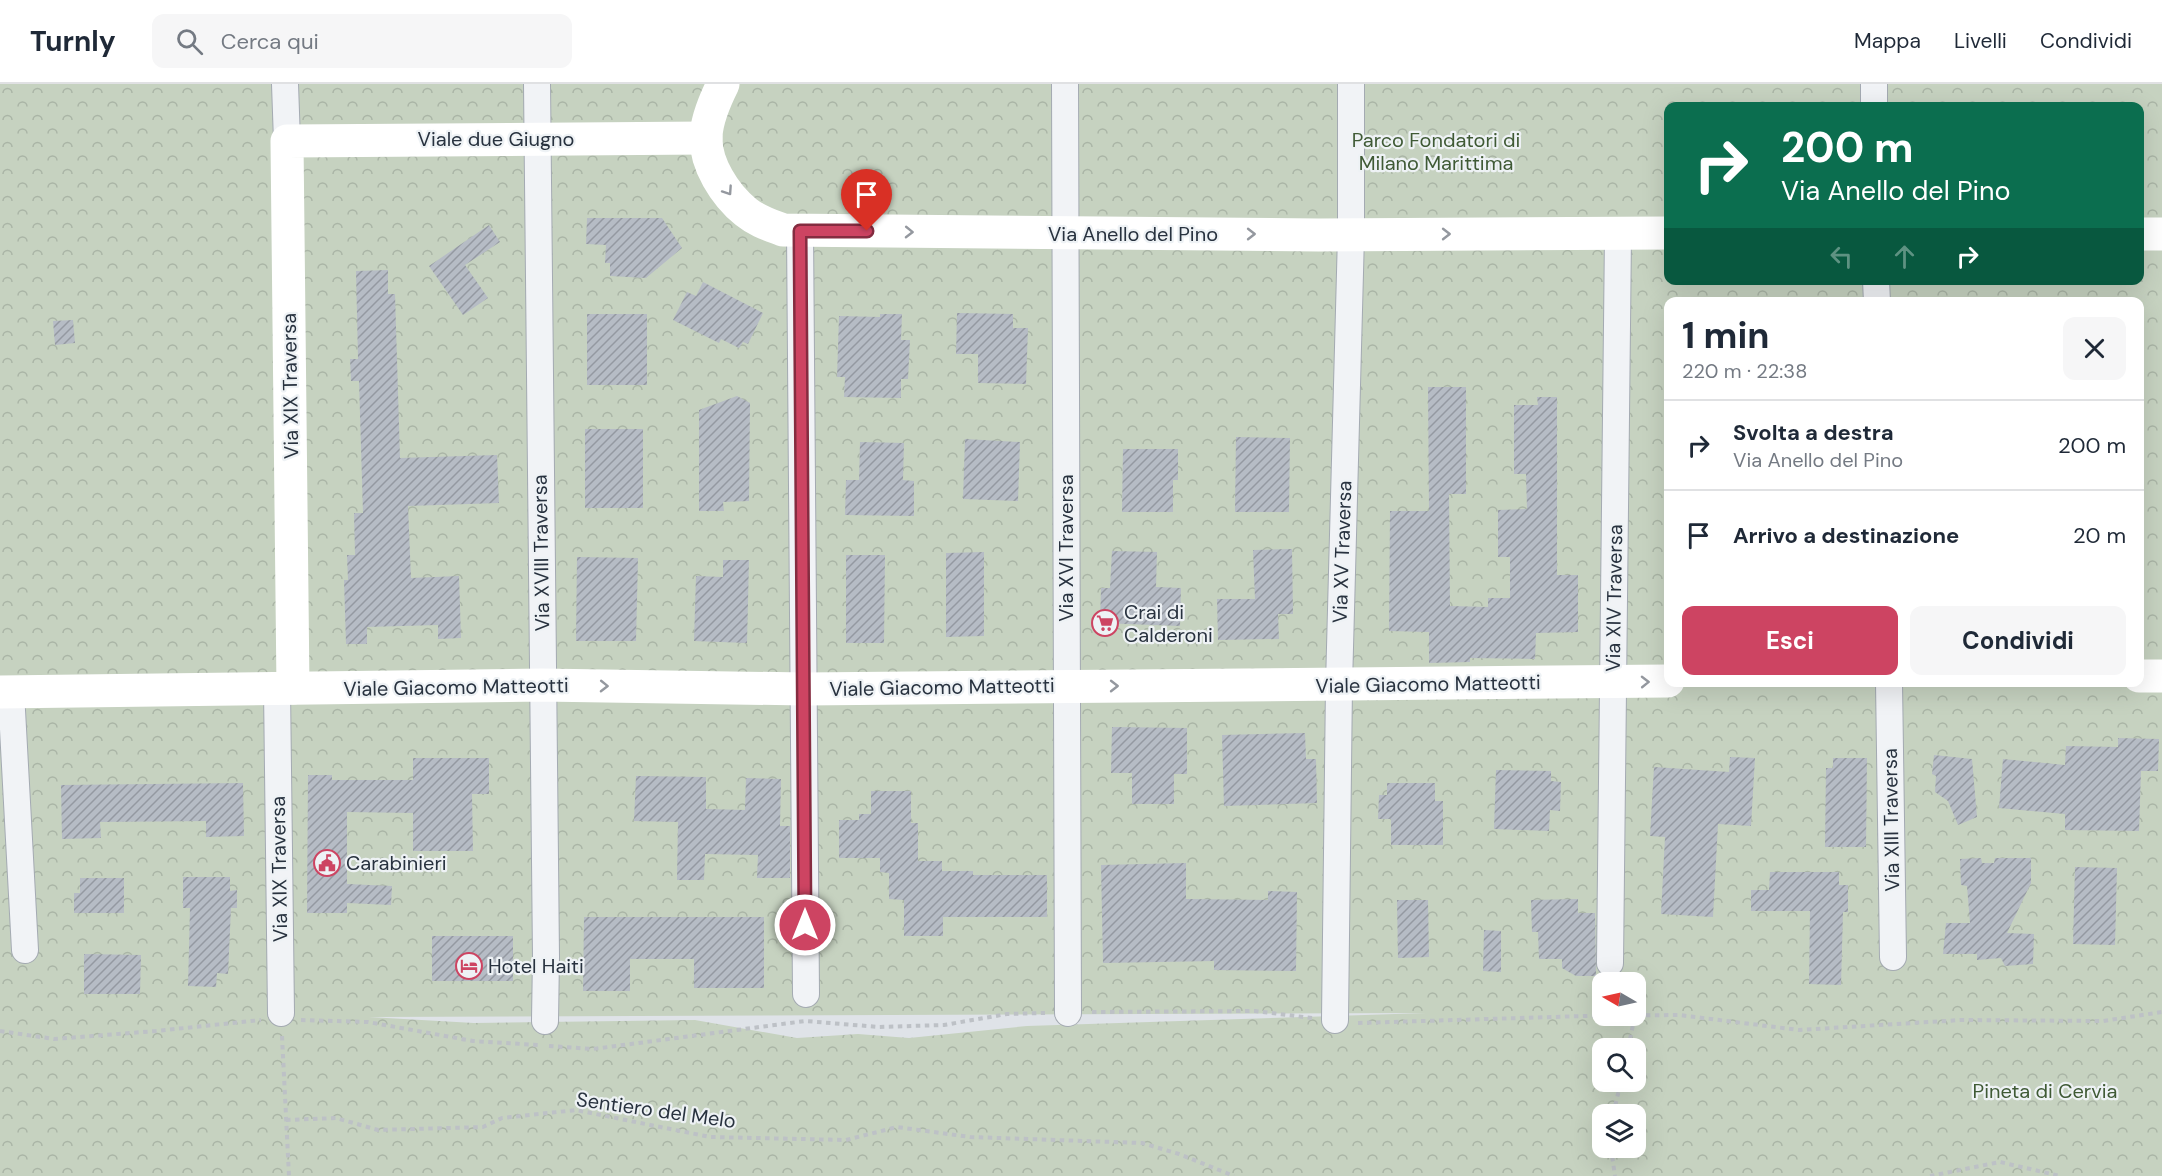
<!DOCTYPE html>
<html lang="it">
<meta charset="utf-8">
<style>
:root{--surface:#fff;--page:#f6f6f7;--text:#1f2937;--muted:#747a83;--line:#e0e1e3;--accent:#cd4462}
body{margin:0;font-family:"DM Sans",sans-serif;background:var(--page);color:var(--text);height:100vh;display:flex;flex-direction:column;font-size:22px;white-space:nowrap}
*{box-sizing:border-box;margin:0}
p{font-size:20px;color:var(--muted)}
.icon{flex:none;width:33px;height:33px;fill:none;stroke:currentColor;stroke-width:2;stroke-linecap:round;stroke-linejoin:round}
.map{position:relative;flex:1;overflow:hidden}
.drawer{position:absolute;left:1664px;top:213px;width:480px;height:390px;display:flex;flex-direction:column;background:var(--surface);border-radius:12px;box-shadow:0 6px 24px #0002}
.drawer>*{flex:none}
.hud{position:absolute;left:1664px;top:18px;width:480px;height:183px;border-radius:12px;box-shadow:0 6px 24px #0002;background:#0b6e4f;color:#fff;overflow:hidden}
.needle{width:39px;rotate:279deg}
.buttons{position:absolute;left:1592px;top:888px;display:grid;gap:12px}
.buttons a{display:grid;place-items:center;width:54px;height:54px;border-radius:12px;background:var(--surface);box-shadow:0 6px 24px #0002;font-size:30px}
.pin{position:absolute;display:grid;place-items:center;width:51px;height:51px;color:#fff;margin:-62px -26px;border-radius:50% 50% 50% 0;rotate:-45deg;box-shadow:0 0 6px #0007}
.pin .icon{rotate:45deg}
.me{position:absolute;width:66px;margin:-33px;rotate:0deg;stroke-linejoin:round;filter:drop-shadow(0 0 4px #0008)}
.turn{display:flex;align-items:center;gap:21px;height:126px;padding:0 18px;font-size:27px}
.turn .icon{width:78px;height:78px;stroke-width:2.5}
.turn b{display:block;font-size:42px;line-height:51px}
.lanes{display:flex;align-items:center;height:57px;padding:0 18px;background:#0003;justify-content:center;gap:30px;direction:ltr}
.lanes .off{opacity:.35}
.round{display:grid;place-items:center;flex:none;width:63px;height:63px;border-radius:12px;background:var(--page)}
.summary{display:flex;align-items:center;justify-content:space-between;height:102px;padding:0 18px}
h1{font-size:36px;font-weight:700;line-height:45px}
.primary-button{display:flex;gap:12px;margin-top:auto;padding:12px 18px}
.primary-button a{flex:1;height:69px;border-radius:12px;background:var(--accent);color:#fff;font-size:24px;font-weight:700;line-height:69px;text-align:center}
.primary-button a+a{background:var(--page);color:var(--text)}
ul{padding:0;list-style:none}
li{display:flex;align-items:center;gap:18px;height:90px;padding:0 18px;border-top:2px solid var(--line)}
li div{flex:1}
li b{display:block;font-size:22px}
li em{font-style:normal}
header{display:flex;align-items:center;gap:36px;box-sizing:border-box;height:84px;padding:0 30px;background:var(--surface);border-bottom:2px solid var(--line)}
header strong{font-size:28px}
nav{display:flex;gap:33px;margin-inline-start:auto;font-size:21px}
.search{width:420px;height:54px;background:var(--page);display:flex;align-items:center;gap:15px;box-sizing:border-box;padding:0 21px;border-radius:12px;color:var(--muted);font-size:22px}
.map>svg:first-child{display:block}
.forest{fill:url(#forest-crowns);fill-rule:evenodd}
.building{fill:url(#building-hatch)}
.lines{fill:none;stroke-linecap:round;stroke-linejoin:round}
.street-casing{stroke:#a4aab2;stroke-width:28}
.path{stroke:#bdc1c6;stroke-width:4;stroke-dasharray:4.5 4.5;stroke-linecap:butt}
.street{stroke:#f1f3f6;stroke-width:26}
.secondary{stroke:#fff;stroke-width:33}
.oneway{stroke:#94989f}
.route-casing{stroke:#852c40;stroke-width:15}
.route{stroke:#cd4462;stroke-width:10}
.labels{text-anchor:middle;stroke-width:4.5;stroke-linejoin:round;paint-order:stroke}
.street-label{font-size:20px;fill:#28323f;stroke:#eef2f5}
.park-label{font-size:20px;fill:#3f5a35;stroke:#eef2f5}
.poi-label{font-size:20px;fill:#28323f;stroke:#eef2f5;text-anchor:start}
</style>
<header>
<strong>Turnly</strong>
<div class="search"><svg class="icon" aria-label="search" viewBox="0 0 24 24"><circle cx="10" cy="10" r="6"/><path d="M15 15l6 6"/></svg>Cerca qui</div>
<nav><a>Mappa</a><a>Livelli</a><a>Condividi</a></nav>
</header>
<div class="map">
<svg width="2162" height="1092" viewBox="0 0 2162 1092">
<defs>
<pattern id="forest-crowns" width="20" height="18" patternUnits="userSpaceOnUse" patternTransform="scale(1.5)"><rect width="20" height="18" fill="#c6d2c0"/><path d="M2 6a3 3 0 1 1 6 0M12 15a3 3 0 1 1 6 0" fill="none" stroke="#aab5a6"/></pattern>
<pattern id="building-hatch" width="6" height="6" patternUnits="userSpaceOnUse" patternTransform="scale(1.5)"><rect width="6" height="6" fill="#b6bcc5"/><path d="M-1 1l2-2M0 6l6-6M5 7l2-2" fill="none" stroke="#9499a1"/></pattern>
</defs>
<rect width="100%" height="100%" fill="#dfe3e8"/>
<!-- forest -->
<path class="forest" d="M0,0H2162V1092H0ZM1668,22H2139V196H1668ZM1668,218H2139V598H1668ZM1602,898H1635V932H1602ZM1426,929L1027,942L909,954L858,950L797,954L695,936L474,939L369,933ZM1602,964H1635V998H1602ZM1602,1030H1635V1064H1602Z"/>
<!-- building -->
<g class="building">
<polygon points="587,134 662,134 682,164 646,194 610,192 610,179 605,179 606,161 586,160"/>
<polygon points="489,141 500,158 465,181 488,214 463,231 429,182"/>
<polygon points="388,186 388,210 395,210 400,374 497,371 499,419 408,422 411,494 459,492 461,554 438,555 438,541 367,543 367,560 346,560 344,496 348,496 347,471 355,471 354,429 363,429 359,297 351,297 350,275 358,275 356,187"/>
<polygon points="703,198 763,229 748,260 743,258 739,264 721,255 719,259 673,236 687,208 696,212"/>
<polygon points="957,229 1013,230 1013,244 1028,244 1026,300 978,299 978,270 956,270"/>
<rect x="587" y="230" width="60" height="71"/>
<polygon points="880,230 902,230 901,256 910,256 908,295 901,295 901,314 844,313 845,293 837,293 839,232 880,233"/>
<polygon points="73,236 75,259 55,261 53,237"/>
<polygon points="1428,303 1466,303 1466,410 1449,410 1450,522 1488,523 1488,514 1510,514 1510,473 1498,473 1498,426 1527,425 1526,390 1514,390 1514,321 1538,321 1537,313 1557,313 1557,491 1578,491 1578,548 1536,549 1535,575 1470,574 1470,578 1429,579 1429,548 1389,547 1390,427 1429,427"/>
<polygon points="737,312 750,319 749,417 723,418 724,427 699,427 699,326"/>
<rect x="585" y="345" width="58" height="79"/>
<polygon points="1236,353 1290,354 1289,428 1235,428"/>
<polygon points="965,355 1020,358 1018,417 963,415"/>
<polygon points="860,358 904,359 903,396 914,397 914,432 845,431 846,396 859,396"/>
<polygon points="1123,365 1178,365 1178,396 1173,396 1173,428 1122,428"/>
<polygon points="1292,465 1293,530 1278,530 1279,555 1218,556 1217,515 1255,515 1253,466"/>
<polygon points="1112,467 1157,468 1156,503 1181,504 1180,542 1100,539 1101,504 1110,504"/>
<polygon points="984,468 984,552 946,553 946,469"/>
<polygon points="846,471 885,471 884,559 846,559"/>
<polygon points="577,473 638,474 636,557 576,557"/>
<polygon points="723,476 749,476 747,559 694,557 696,492 723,493"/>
<polygon points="1112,643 1187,644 1187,690 1174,690 1174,720 1132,720 1132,689 1111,689"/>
<polygon points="1305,649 1306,675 1316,675 1317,719 1224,722 1222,651"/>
<polygon points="2118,654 2159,655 2158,687 2141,687 2139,747 2065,746 2065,730 1999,724 2003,675 2065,681 2066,662 2118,663"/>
<polygon points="1934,671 1972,675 1977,733 1958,741 1948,717 1935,708 1936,692 1932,690"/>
<polygon points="1730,673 1755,674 1751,742 1718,740 1713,833 1661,830 1665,753 1650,752 1654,683 1729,688"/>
<polygon points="413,674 489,674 489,710 472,710 473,767 413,767 413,729 347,728 347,800 392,802 391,821 347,819 347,829 307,829 308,691 332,691 332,696 413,696"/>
<polygon points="1833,674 1867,674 1866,763 1825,763 1826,684 1833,684"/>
<polygon points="1496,686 1551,687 1551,697 1561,698 1560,727 1550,726 1549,747 1494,745"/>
<polygon points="636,692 706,693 706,725 745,726 746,694 781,695 780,742 790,742 790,794 757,794 758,771 705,770 704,796 677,796 678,738 634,737"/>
<polygon points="243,699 244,752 206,753 206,737 100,738 101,754 62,755 61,701"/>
<polygon points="1387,699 1435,699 1435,717 1443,717 1443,761 1391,761 1391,735 1378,735 1379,711 1387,711"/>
<polygon points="871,707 911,707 911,739 918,739 918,777 942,777 942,787 973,787 973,791 1047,791 1047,833 943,833 943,852 904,852 904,816 889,815 889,789 880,788 880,774 839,774 839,736 859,736 859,730 871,730"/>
<polygon points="1981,774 1982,779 1994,779 1995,774 2031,774 2031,799 2007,849 2034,850 2033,880 2005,882 2001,874 1977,876 1977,870 1943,870 1946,839 1970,839 1967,802 1961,801 1960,775"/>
<polygon points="1186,779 1186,815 1268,816 1268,807 1297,808 1296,887 1214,886 1214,877 1103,879 1101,781"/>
<polygon points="2075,783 2117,784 2115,861 2073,860"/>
<polygon points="1770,788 1839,788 1839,801 1848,801 1848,828 1843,828 1841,901 1809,900 1810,827 1751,827 1751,806 1769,806"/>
<polygon points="183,793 230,793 230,807 237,806 237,824 231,824 228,890 217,889 216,903 188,902 190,824 183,824"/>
<polygon points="80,794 124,794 124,829 74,829 74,809 80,809"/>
<polygon points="1578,815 1578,829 1595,829 1596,892 1576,892 1562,884 1562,875 1539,875 1538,848 1532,848 1531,816"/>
<polygon points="1397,816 1428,816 1429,873 1398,874"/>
<polygon points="584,833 764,833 764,904 694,904 694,875 630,875 630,907 583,907"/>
<polygon points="1484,846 1501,847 1501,888 1483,887"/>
<rect x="432" y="852" width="81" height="45"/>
<polygon points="84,870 141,871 140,910 84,910"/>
</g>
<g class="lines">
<defs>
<g id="street">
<polyline points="285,0 287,57"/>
<polyline points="537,0 546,873 545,937"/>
<polyline points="1065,0 1068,929"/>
<polyline points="1874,0 1874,22"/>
<polyline points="800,147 806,910"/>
<polyline points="1876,196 1877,218"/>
<polyline points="1889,598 1893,873"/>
<polyline points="277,605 281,929"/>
<polyline points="11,608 25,866"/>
<polyline points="1610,879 1618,150"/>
<polyline points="1335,936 1339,601 1351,151 1351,0"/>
</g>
</defs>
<!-- street casing -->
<use href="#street" class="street-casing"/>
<!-- path -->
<g class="path">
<polyline points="1092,928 1255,927 1312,934"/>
<polyline points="301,936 368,938 473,957 538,961"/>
<polyline points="1358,939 1585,932 1679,931 1799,946 1961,936 2103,937 2162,928"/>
<polyline points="0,947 54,955 156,947 261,936"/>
<polyline points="282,952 289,1092"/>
<polyline points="549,962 593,965 805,937 879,943 944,941 1007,930 1045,929"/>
<polyline points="1628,964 1635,932"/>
<polyline points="1613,1030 1621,998"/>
<polyline points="286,1036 336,1034 378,1046 483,1043 502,1034 576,1026 710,1053 846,1056 897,1043 970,1053 1142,1059 1179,1070 1234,1092"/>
<polyline points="1611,1064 1615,1092"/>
<polyline points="1930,1092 2000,1078 2060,1092"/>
</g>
<!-- street -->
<use href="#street" class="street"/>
<!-- secondary -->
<g class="secondary">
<path d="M723,0C715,16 707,34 706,52C705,80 725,111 746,128C757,137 770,141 783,146L1319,151L1668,149"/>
<polyline points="2139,150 2162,150"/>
<polyline points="2139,592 2162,592"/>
<polyline points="293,604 287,57 706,54"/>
<polyline points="0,608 542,601 804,605 1668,597"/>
</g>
</g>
<!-- one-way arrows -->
<defs><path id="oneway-chevron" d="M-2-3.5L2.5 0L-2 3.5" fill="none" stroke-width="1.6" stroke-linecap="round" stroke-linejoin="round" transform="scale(1.5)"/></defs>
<g class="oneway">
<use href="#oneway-chevron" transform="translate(728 107) rotate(56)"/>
<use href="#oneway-chevron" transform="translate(909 148) rotate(1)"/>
<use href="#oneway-chevron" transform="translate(1251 150)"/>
<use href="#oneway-chevron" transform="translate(1446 150)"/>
<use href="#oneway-chevron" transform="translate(1645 598) rotate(-1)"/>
<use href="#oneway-chevron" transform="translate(604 602) rotate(1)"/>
<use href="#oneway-chevron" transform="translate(1114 602)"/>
</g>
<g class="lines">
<defs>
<polyline id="route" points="805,841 800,147 867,147"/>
</defs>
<!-- route casing -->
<use href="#route" class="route-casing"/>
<!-- route -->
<use href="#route" class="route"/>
</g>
<!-- icons -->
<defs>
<symbol id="supermarket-ring" viewBox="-11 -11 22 22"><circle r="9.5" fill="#eef2f5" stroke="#cd4462" stroke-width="1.5"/><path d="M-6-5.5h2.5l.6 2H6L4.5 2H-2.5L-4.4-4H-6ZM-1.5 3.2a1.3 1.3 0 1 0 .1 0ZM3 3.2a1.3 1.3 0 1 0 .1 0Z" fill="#cd4462"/></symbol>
<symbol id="civic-ring" viewBox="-11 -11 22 22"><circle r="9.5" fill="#eef2f5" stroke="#cd4462" stroke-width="1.5"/><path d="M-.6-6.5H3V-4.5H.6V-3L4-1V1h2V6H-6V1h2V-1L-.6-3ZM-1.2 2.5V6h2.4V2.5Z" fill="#cd4462"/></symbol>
<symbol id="hotel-ring" viewBox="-11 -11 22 22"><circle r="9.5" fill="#eef2f5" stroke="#cd4462" stroke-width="1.5"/><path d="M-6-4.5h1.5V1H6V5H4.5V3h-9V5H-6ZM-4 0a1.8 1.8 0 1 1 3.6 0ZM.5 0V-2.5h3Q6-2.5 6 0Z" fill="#cd4462"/></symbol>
</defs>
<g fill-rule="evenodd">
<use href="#supermarket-ring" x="1090" y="524" width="30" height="30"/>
<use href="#civic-ring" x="312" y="764" width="30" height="30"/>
<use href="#hotel-ring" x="454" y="867" width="30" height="30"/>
</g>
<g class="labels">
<!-- street labels -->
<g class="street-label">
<text x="496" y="62">Viale due Giugno</text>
<text x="1133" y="157">Via Anello del Pino</text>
<text transform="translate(290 302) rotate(-91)" y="7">Via XIX Traversa</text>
<text transform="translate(1066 464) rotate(-90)" y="7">Via XVI Traversa</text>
<text transform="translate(1342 468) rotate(-88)" y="7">Via XV Traversa</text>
<text transform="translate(541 469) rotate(-91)" y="7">Via XVIII Traversa</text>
<text transform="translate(1614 514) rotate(-89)" y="7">Via XIV Traversa</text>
<text transform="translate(1428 600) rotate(-1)" y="7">Viale Giacomo Matteotti</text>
<text transform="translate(456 603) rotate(-1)" y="7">Viale Giacomo Matteotti</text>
<text transform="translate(942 603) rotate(-1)" y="7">Viale Giacomo Matteotti</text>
<text transform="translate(1891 736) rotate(-91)" y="7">Via XIII Traversa</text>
<text transform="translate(279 785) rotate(-91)" y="7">Via XIX Traversa</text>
<text transform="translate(656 1026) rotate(8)" y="7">Sentiero del Melo</text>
</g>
<!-- park labels -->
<g class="park-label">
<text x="1436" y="63">Parco Fondatori di<tspan x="1436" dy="23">Milano Marittima</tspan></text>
<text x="2045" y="1014">Pineta di Cervia</text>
</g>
<!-- poi labels -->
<g class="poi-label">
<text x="1124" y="535">Crai di<tspan x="1124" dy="23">Calderoni</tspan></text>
<text x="346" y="786">Carabinieri</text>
<text x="488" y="889">Hotel Haiti</text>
</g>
</g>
</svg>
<div class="buttons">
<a><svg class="needle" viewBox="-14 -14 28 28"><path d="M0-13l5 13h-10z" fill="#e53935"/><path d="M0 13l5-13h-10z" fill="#747a83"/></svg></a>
<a><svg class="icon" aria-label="search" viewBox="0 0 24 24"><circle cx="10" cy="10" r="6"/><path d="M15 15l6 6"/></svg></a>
<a><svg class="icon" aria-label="layers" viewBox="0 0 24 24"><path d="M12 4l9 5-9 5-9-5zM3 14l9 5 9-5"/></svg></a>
</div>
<div class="pin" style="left:867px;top:147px;background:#d93025"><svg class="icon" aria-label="arrive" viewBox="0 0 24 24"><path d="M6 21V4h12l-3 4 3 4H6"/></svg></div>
<svg class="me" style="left:805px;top:841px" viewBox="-20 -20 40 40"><circle r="17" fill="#cd4462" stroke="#fff" stroke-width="3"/><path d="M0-11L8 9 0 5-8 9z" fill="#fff"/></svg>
<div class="hud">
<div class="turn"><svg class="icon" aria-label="right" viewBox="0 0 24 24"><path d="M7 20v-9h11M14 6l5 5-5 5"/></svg><div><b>200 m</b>Via Anello del Pino</div></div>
<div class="lanes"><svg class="icon off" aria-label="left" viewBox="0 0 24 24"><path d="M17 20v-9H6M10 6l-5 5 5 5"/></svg><svg class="icon off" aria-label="ahead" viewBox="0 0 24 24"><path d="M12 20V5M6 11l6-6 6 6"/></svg><svg class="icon" aria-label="right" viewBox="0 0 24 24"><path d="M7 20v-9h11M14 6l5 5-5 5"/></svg></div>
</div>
<section class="drawer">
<div class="summary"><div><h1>1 min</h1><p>220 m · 22:38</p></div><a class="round"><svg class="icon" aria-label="close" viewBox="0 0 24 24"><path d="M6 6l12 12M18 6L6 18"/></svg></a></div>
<ul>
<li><svg class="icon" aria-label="right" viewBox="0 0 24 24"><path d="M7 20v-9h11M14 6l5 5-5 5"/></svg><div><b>Svolta a destra</b><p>Via Anello del Pino</p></div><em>200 m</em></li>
<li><svg class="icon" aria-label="arrive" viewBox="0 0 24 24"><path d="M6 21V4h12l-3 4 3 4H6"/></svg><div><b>Arrivo a destinazione</b></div><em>20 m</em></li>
</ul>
<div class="primary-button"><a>Esci</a><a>Condividi</a></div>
</section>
</div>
